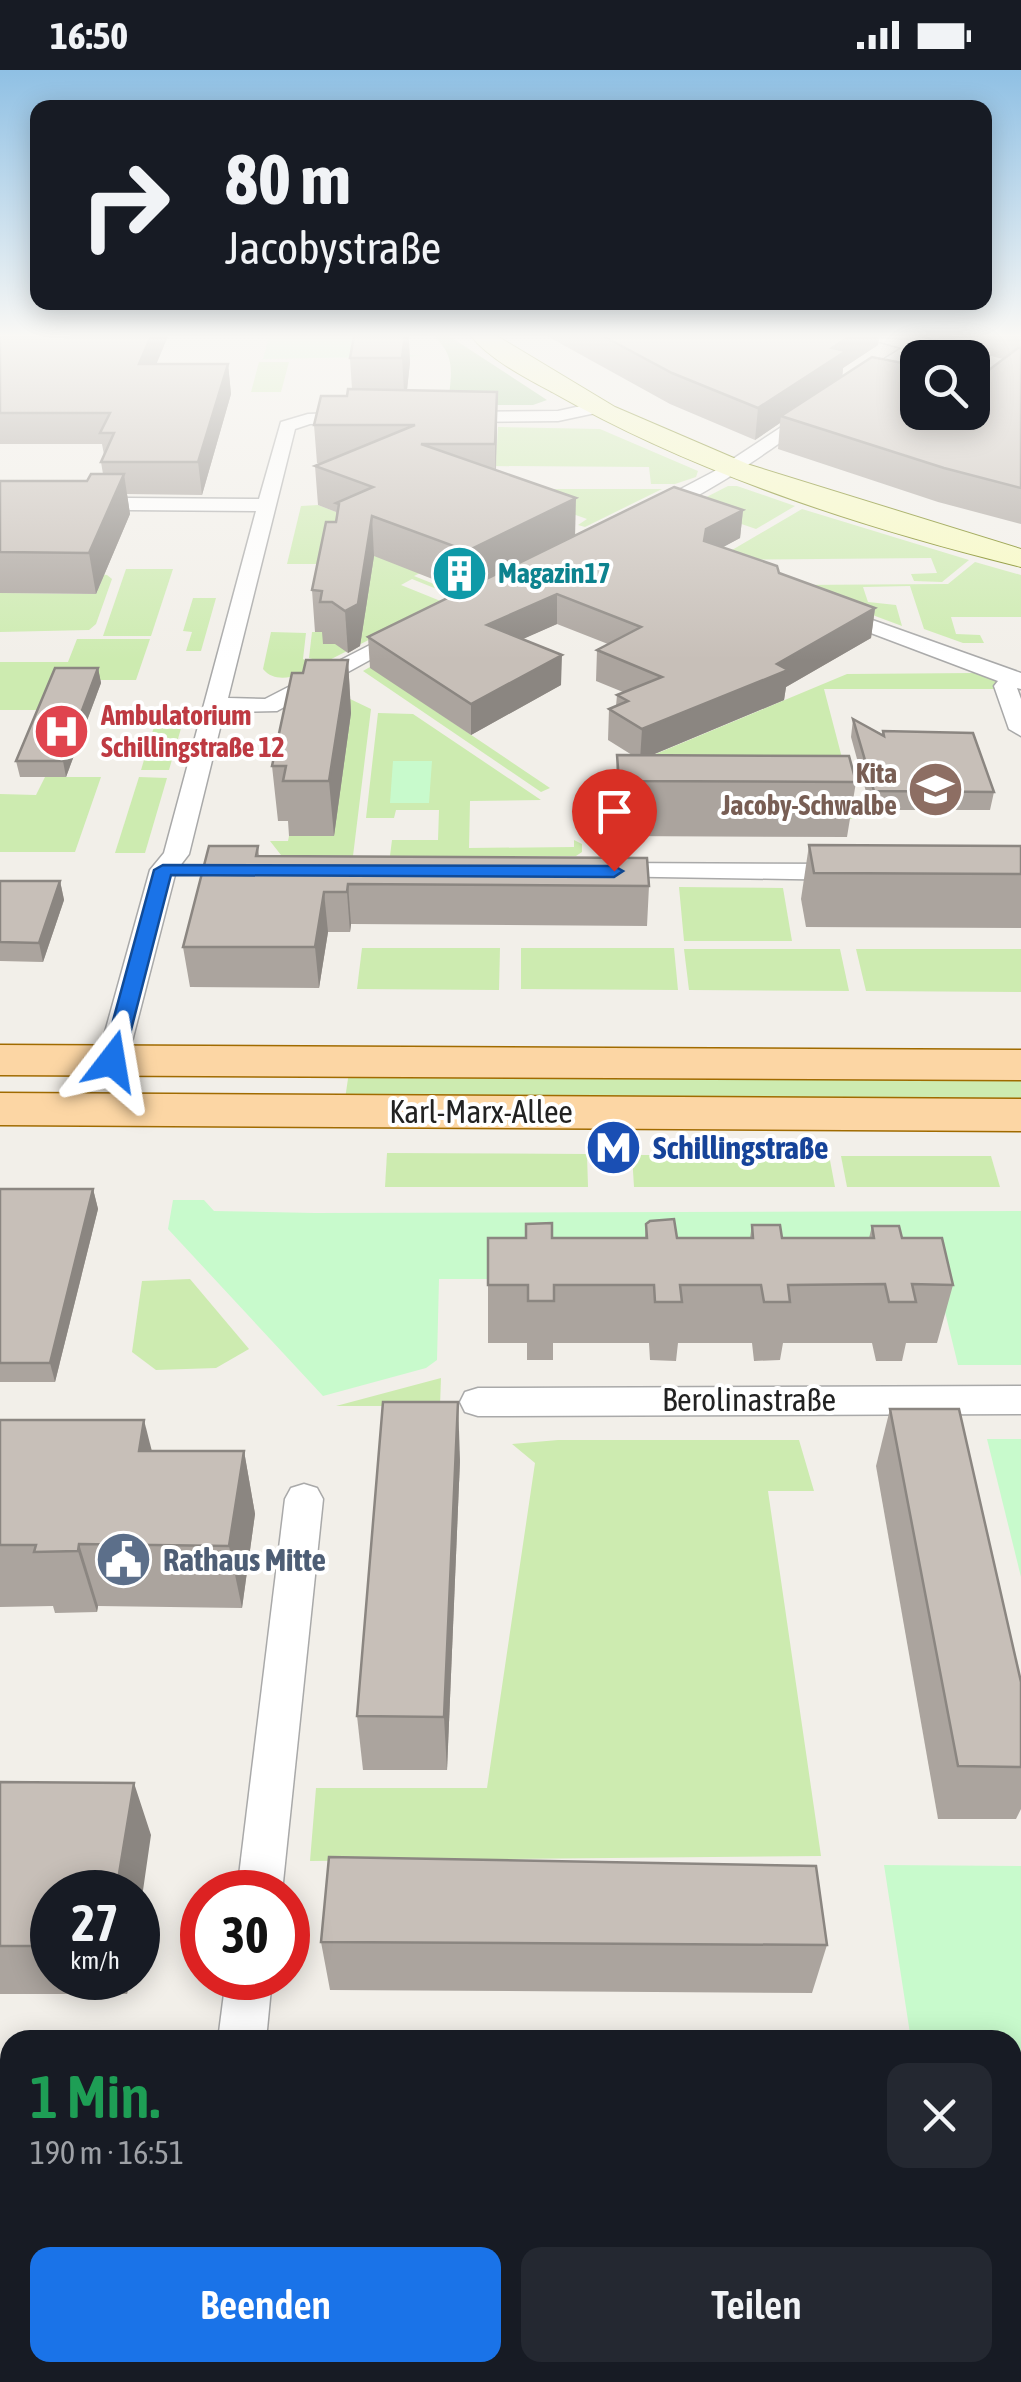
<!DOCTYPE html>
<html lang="de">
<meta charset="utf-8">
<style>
:root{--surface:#171b24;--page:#242831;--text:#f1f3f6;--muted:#9ea1a6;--accent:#1a73e8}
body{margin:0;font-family:"Asap Condensed",sans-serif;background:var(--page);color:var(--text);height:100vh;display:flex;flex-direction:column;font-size:38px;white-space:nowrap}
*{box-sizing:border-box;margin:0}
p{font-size:32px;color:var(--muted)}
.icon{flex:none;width:55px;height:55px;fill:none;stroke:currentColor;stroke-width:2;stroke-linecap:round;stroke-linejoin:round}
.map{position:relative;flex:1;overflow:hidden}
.drawer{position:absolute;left:0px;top:1960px;width:1022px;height:352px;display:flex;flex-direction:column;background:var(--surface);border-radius:30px 30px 0 0;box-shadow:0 5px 25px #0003}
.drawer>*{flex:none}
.guide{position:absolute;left:30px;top:30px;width:962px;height:210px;border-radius:20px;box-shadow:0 5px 25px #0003;background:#171b24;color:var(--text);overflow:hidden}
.buttons{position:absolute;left:900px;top:270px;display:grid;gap:20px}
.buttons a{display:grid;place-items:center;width:90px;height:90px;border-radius:20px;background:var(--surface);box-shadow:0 5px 25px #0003;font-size:50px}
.speed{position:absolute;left:30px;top:1800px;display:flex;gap:20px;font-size:50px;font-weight:700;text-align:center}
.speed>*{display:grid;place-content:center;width:130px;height:130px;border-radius:50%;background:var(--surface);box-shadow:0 5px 25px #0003;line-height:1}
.speed small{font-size:25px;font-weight:400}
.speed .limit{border:15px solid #d22;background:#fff;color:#111}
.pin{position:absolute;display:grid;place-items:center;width:85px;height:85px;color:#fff;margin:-102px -42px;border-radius:50% 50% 50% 0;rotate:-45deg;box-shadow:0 0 10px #0007}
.pin .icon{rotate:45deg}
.me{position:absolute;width:110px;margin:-55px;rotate:14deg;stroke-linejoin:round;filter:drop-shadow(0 0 8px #0008)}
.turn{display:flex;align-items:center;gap:35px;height:210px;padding:0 30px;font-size:45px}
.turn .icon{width:130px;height:130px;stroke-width:2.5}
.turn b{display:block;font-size:70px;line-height:85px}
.round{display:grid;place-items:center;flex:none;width:105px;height:105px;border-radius:20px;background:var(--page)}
.summary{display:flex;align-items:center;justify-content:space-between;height:170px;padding:0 30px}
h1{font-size:60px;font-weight:600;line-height:75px;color:#1e9e55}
.cta{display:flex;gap:20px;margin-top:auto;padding:20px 30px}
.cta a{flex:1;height:115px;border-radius:20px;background:var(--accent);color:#fff;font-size:40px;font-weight:600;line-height:115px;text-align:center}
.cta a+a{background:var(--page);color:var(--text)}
.status{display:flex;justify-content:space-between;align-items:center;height:70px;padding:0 50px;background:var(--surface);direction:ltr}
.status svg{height:28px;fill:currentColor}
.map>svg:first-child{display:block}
.grass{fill:#cdebb0}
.forest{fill:#add19e}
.park{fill:#c8facc}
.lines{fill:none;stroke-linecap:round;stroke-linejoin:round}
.minor-casing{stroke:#a9a9a9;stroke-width:3}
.secondary-casing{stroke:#707d05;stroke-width:2}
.primary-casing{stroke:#a06b00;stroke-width:3}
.minor{fill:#fff;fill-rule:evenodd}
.secondary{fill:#f7fabf;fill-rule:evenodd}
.primary{fill:#fcd6a4;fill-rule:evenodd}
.tram{stroke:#707070;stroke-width:2.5}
.wall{fill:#aba49e}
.shaded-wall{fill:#8b8681}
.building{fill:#c7bfb8;stroke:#8b8681;stroke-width:2.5}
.route{fill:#1a73e8;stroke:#114b97;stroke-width:2.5}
.labels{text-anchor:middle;stroke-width:8;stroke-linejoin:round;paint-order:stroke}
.far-culture-label{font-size:28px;font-weight:bold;fill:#0d838f;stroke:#fff;text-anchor:start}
.far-health-label{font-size:28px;font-weight:bold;fill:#be3a42;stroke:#fff;text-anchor:start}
.far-education-label{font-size:28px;font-weight:bold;fill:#785e54;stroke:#fff;text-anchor:end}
.street-label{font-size:32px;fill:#222;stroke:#fff}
.transit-label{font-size:32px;font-weight:bold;fill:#164399;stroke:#fff;text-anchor:start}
.service-label{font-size:32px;font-weight:bold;fill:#4e5e75;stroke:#fff;text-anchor:start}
</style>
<div class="status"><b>16:50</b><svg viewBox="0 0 49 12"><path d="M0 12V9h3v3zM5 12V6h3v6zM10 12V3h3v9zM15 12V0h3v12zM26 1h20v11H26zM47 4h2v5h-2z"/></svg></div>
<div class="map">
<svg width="1021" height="2312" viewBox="0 0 1021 2312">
<rect width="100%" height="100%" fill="#f2efe9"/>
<!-- grass -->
<g class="grass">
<polygon points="259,292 289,292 281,322 251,322"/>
<polygon points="498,357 600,359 698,401 696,407 675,414 651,414 649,397 489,396 445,375 497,375"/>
<polygon points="728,416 737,416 795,436 756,459 689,436"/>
<polygon points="554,419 662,419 585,457 578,455 587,449 539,432 554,426"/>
<polygon points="318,435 393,464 319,494 287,494 301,436"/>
<polygon points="802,439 969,490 942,512 914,511 911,504 937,503 931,488 715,490"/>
<path d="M330,472L453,487L414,506L459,524L454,526L412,509L401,515L443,532L300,605C287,608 273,611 263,599L271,562L306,563L303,589L310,593L323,592L309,588L312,562H325Z"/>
<polygon points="975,492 1021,505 1021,547 951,547 956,564 980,565 984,573 963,573 924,559 910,516 863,517 868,532 896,535 902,556 792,515 948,514"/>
<polygon points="126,499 173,499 151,566 103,566"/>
<polygon points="87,503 107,505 112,509 96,554 89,560 0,562 0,523 96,524 102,510 85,510"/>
<polygon points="193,528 216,528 201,581 186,581 192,562 183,561"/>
<polygon points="77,569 150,569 136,610 62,610 51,640 0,640 0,592 68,592"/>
<polygon points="370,597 550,718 541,722 363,601"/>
<polygon points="975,603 996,611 1000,619 824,619 858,749 843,749 627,696 847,604"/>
<polygon points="327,618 371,639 353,786 281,785 270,771 288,771 289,766 334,765"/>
<polygon points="159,640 186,641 169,700 141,700"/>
<polygon points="378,643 413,644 541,730 470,731 469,778 574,777 574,770 582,774 582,782 576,786 390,786 392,770 438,770 439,740 396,740 394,748 366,748"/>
<polygon points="45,707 101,707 75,782 0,782 0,724 36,725"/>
<polygon points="139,707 167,708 145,783 115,783"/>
<polygon points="679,817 783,818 792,871 684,871"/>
<polygon points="362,878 500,878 499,920 357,919"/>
<polygon points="521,878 674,878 678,920 521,919"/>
<polygon points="684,879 840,879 849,921 689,920"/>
<polygon points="856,879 1021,879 1021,922 866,921"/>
<polygon points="349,1002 1021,1007 1021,1033 345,1029"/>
<polygon points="387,1083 587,1084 588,1117 385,1117"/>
<polygon points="632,1085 829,1085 835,1117 634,1117"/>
<polygon points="841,1086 991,1086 1000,1117 847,1117"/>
<polygon points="190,1209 249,1279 216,1298 156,1300 132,1282 142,1211"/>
<polygon points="441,1308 440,1336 336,1336"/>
<polygon points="558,1370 799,1370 814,1421 768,1421 821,1786 310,1791 316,1718 487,1718 535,1393 512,1374"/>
<polygon points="403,2302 793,2302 794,2312 403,2312"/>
</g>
<!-- forest -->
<path class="forest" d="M434,266H449L547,330L533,335H432L449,326C452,299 454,285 434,266Z"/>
<!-- park -->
<g class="park">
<polygon points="269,266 389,266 409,285 424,286 263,289"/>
<polygon points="393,691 432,691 429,733 390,733"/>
<polygon points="173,1130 204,1130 214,1141 314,1143 1021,1141 1021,1295 958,1295 937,1209 439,1209 437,1290 426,1298 323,1326 168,1159"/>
<polygon points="987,1369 1021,1369 1021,1507"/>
<polygon points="884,1795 1021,1796 1021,1988 1013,1988 1012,1970 911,1970"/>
</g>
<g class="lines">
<defs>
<g id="minor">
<polygon points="859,266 913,271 922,266 941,266 930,275 977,288 972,292 972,288 918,282 856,318 848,313 850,310 902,278"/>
<polygon points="599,332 607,337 605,341 558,351 454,352 445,347 454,342 558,341"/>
<path d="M815,335L823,340L821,344C789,366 676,451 641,445L639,441L713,402Z"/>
<polygon points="360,342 369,347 366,351 310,354 295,359 228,628 265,629 401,559 408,557 419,563 277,641 224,642 189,784 176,801 127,991 122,998 102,998 97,991 150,800 164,783 256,441 0,439 0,427 259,429 281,352 308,344"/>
<polygon points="833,536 1021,603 1021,619 1017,618 1021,629 1021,666 1009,659 994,616 998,611 826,546 823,542"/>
<polygon points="608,793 849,794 862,802 849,810 599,806 595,801"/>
<polygon points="1021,1316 1021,1344 478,1346 465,1342 460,1332 465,1322 478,1318"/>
<polygon points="304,1414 317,1418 323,1429 282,1822 237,1822 285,1429 291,1418"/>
<polygon points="226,1908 272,1908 266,1970 218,1970"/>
<rect x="0" y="2019" width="10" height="50"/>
<rect x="1012" y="2032" width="9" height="50"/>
<polygon points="305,2302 359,2302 358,2312 304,2312"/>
</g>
<path id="secondary" d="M471,266H497L615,337L750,395L1021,479V497C860,457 696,404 552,322C526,308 489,289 471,266Z"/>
<g id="primary">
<polygon points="0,975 1021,980 1021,1010 0,1005"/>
<polygon points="0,1023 1021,1029 1021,1061 0,1055"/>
</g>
</defs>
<!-- minor casing -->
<use href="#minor" class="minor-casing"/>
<!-- secondary casing -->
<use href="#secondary" class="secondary-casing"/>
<!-- primary casing -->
<use href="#primary" class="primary-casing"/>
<!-- minor -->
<use href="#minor" class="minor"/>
<!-- secondary -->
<use href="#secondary" class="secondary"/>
<!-- primary -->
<use href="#primary" class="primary"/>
<!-- tram -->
<polyline class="tram" points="919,266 1021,291"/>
</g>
<!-- wall -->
<g class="wall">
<polygon points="0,266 168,266 156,294 228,294 231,324 202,425 127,424 130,444 96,524 0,523 0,411 87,411 103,404 101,392 104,385 102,374 0,374"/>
<polygon points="354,266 410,292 407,320 497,360 496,400 575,465 743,440 740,468 723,477 779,503 875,538 871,568 786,617 784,630 652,685 856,712 847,767 616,766 615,740 617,685 632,685 608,670 609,639 616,636 617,625 623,622 596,611 597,580 608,574 557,554 522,569 561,615 471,665 370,598 368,567 463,521 374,486 360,576 348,583 335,574 323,574 322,562 315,562 312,520 337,446 336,442 318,435 315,396 322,393 317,393 314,355 347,326 352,319 350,288"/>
<polygon points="547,266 879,266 878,275 843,298 842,306 977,309 1003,289 938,272 939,266 1021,266 1021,454 938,432 778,379 780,353 755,370 670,334"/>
<polygon points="348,590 351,643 334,766 289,766 288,751 278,751 272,696 303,603"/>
<polygon points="98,598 101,613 66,707 20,707 16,691"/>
<polygon points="853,649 882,664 883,661 994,722 990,740 871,740 851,667"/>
<polygon points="809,775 1021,776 1021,858 806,857 801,829"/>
<polygon points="258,776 259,786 649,816 647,856 351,854 350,862 328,862 319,918 190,917 183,877"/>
<polygon points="0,811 60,811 64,830 43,892 0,891"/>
<polygon points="0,1119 93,1119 98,1139 55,1312 0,1312"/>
<polygon points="646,1154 677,1168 750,1168 752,1155 782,1168 869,1168 872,1156 902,1168 953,1215 937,1273 906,1273 902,1291 876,1291 872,1273 783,1273 780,1290 754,1291 752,1273 678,1273 676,1291 650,1290 649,1273 553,1273 553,1290 527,1290 527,1273 488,1273 488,1215 552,1168 645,1168"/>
<polygon points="890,1339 1021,1612 1021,1739 1016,1749 938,1749 876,1396"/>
<polygon points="0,1350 152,1381 244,1381 255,1444 242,1538 98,1536 97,1542 55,1543 53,1536 0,1537"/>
<polygon points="460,1390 447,1700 363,1700 357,1646"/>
<polygon points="0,1712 151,1765 52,1822 52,1908 130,1908 127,1924 0,1924"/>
<polygon points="321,1872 827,1875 812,1923 330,1920"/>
<rect x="0" y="2176" width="10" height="106"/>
</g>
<!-- shaded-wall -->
<g class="shaded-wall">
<polygon points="151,266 168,266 144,324 139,294"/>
<polygon points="405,266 409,266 410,292 405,338 402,288"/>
<polygon points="850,266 879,266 878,275 843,298 842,312 781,346 780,353 755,370 758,338 832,278"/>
<polygon points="228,294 231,324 202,425 198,392"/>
<polygon points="497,322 497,360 495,413 495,374"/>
<polygon points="124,404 130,444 96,524 89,483"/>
<polygon points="576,428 575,468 467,522 467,481"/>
<polygon points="743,440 740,468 703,488 706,459"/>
<polygon points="372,446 374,486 360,576 348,583 345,541"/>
<polygon points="557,524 557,554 487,585 487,555"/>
<polygon points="875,538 871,568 786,617 784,630 640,690 642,659 777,594"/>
<polygon points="562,585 561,615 471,665 471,634"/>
<polygon points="348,590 351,643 334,766 329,711"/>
<polygon points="98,598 101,613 66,707 63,691"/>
<polygon points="60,811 64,830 43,892 39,873"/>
<polygon points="348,814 351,854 350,862 347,822"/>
<polygon points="324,822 328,862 319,918 315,877"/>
<polygon points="93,1119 98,1139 55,1312 50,1293"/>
<polygon points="458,1332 460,1390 447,1700 444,1647"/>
<polygon points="144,1350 160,1413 139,1381"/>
<polygon points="244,1381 255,1444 242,1538 229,1476"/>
<polygon points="79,1474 98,1536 97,1542 78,1481"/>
<polygon points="134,1713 151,1765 138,1855 138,1822 116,1822"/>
<polygon points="120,1908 130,1908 127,1924"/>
<polygon points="147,2302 159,2302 157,2312 145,2312"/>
</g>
<!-- building -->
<g class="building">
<polygon points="0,266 151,266 139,294 228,294 198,392 101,392 114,363 100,363 110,343 0,343"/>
<polygon points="354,266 405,266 402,288 350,288"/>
<polygon points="603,266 850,266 832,278 846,281 758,338 672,303"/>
<polygon points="1018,278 1021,278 1021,418 944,398 781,346 872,287 918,296 918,342 972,342 972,308 977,309"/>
<polygon points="348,319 497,322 495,374 421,374 576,428 467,481 372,446 358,534 345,541 332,532 320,532 322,521 312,520 326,452 336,452 339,434 336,433 373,417 315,396 415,355 314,355 321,326 347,326"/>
<polygon points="91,404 124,404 89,483 0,482 0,411 87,411"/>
<polygon points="674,417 743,440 706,459 704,471 777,496 779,503 875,538 777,594 788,600 642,659 609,639 628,631 617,625 662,607 597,580 641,557 557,524 487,555 562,585 471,634 368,567"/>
<polygon points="306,590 348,590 329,711 283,711 286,696 272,696 292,603 303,603"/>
<polygon points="55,598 98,598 63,691 16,691"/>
<polygon points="853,649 884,666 883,661 973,663 994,722 874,721"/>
<polygon points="617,685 849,686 856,712 619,711"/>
<polygon points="809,775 1021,776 1021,804 814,803"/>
<polygon points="209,776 258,776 256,786 647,788 649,816 348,814 347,822 324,822 315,877 183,877"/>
<polygon points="0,811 60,811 39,873 0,872"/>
<polygon points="0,1119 93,1119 50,1293 0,1293"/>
<polygon points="674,1149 677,1168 753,1168 752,1155 780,1155 782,1168 874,1168 872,1156 899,1156 902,1168 942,1168 953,1215 912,1214 916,1232 889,1232 885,1214 788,1215 790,1232 764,1232 761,1215 680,1215 682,1232 655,1232 654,1215 554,1215 554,1231 528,1231 528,1215 488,1215 488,1168 526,1168 526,1154 552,1153 552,1168 647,1168 646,1154 650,1151"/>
<polygon points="383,1332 458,1332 444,1647 357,1646"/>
<polygon points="890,1339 959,1339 1021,1612 1021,1697 958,1696"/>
<polygon points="0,1350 144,1350 139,1381 244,1381 229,1476 79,1474 78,1481 34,1482 36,1475 0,1475"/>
<polygon points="0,1712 134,1713 116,1822 52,1822 52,1876 0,1876"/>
<polygon points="329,1787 816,1796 827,1875 321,1872"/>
<rect x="0" y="2176" width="10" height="90"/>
<polygon points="66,2302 147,2302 145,2312 65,2312"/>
<polygon points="674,2302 774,2303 774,2312 675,2312"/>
</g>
<!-- sky -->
<linearGradient id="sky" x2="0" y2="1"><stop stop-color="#8fc0e4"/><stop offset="0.45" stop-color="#f9f8f5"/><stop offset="1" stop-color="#f9f8f5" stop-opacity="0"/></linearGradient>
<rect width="1021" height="590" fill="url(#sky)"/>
<!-- route -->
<polygon class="route" points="163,795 614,796 623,801 614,807 171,805 123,991 120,996 105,996 102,991 154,800"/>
<!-- icons -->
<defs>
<symbol id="building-disc" viewBox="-11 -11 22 22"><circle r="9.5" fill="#0f9aa8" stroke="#fff"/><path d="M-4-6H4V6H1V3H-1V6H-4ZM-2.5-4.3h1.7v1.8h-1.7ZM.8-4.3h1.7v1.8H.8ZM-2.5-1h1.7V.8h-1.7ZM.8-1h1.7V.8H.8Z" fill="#fff"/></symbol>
<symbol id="hospital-disc" viewBox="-11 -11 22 22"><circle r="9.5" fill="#e0444e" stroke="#fff"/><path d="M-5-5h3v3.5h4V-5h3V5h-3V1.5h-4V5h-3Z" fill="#fff"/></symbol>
<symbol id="school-disc" viewBox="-11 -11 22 22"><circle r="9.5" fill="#8d6e63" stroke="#fff"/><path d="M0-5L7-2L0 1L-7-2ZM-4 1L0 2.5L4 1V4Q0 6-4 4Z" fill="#fff"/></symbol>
<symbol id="metro-disc" viewBox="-11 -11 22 22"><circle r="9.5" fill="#1a4fb4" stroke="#fff"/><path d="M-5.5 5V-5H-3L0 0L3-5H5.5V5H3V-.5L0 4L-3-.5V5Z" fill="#fff"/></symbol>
<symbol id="civic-disc" viewBox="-11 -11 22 22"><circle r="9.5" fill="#5c6f8a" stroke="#fff"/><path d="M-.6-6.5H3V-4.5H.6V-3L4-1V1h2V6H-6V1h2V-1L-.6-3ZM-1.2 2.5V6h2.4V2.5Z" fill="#fff"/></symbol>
</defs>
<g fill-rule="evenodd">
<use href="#building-disc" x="428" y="472" width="63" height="63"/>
<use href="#hospital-disc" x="30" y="630" width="63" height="63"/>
<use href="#school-disc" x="904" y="688" width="63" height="63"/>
<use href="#metro-disc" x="582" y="1046" width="63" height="63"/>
<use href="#civic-disc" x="92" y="1458" width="63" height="63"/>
</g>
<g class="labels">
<!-- far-culture labels -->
<g class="far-culture-label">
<text x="498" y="513">Magazin17</text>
</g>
<!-- far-health labels -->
<g class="far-health-label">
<text x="101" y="655">Ambulatorium<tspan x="101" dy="32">Schillingstraße 12</tspan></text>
</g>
<!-- far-education labels -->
<g class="far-education-label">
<text x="897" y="713">Kita<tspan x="897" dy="32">Jacoby-Schwalbe</tspan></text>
</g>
<!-- street labels -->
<g class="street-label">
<text x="481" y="1053">Karl-Marx-Allee</text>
<text x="749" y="1341">Berolinastraße</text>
</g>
<!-- transit labels -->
<g class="transit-label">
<text x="653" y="1089">Schillingstraße</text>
</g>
<!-- service labels -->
<g class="service-label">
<text x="163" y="1501">Rathaus Mitte</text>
</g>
</g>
</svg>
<div class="buttons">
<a><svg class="icon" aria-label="search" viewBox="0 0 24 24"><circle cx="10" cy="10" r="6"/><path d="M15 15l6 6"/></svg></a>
</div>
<div class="speed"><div>27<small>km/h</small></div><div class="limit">30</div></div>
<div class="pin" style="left:614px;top:801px;background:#d93025"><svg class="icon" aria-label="arrive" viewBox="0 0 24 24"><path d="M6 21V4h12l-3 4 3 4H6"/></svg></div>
<svg class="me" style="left:112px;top:991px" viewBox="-20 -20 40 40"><path d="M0-17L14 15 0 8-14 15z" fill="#1a73e8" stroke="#fff" stroke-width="4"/></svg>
<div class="guide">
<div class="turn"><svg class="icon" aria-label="right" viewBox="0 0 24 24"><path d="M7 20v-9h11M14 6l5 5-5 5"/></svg><div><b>80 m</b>Jacobystraße</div></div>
</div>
<section class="drawer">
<div class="summary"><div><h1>1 Min.</h1><p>190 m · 16:51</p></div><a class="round"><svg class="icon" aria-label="close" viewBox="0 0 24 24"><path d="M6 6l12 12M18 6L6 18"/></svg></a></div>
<div class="cta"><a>Beenden</a><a>Teilen</a></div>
</section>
</div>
